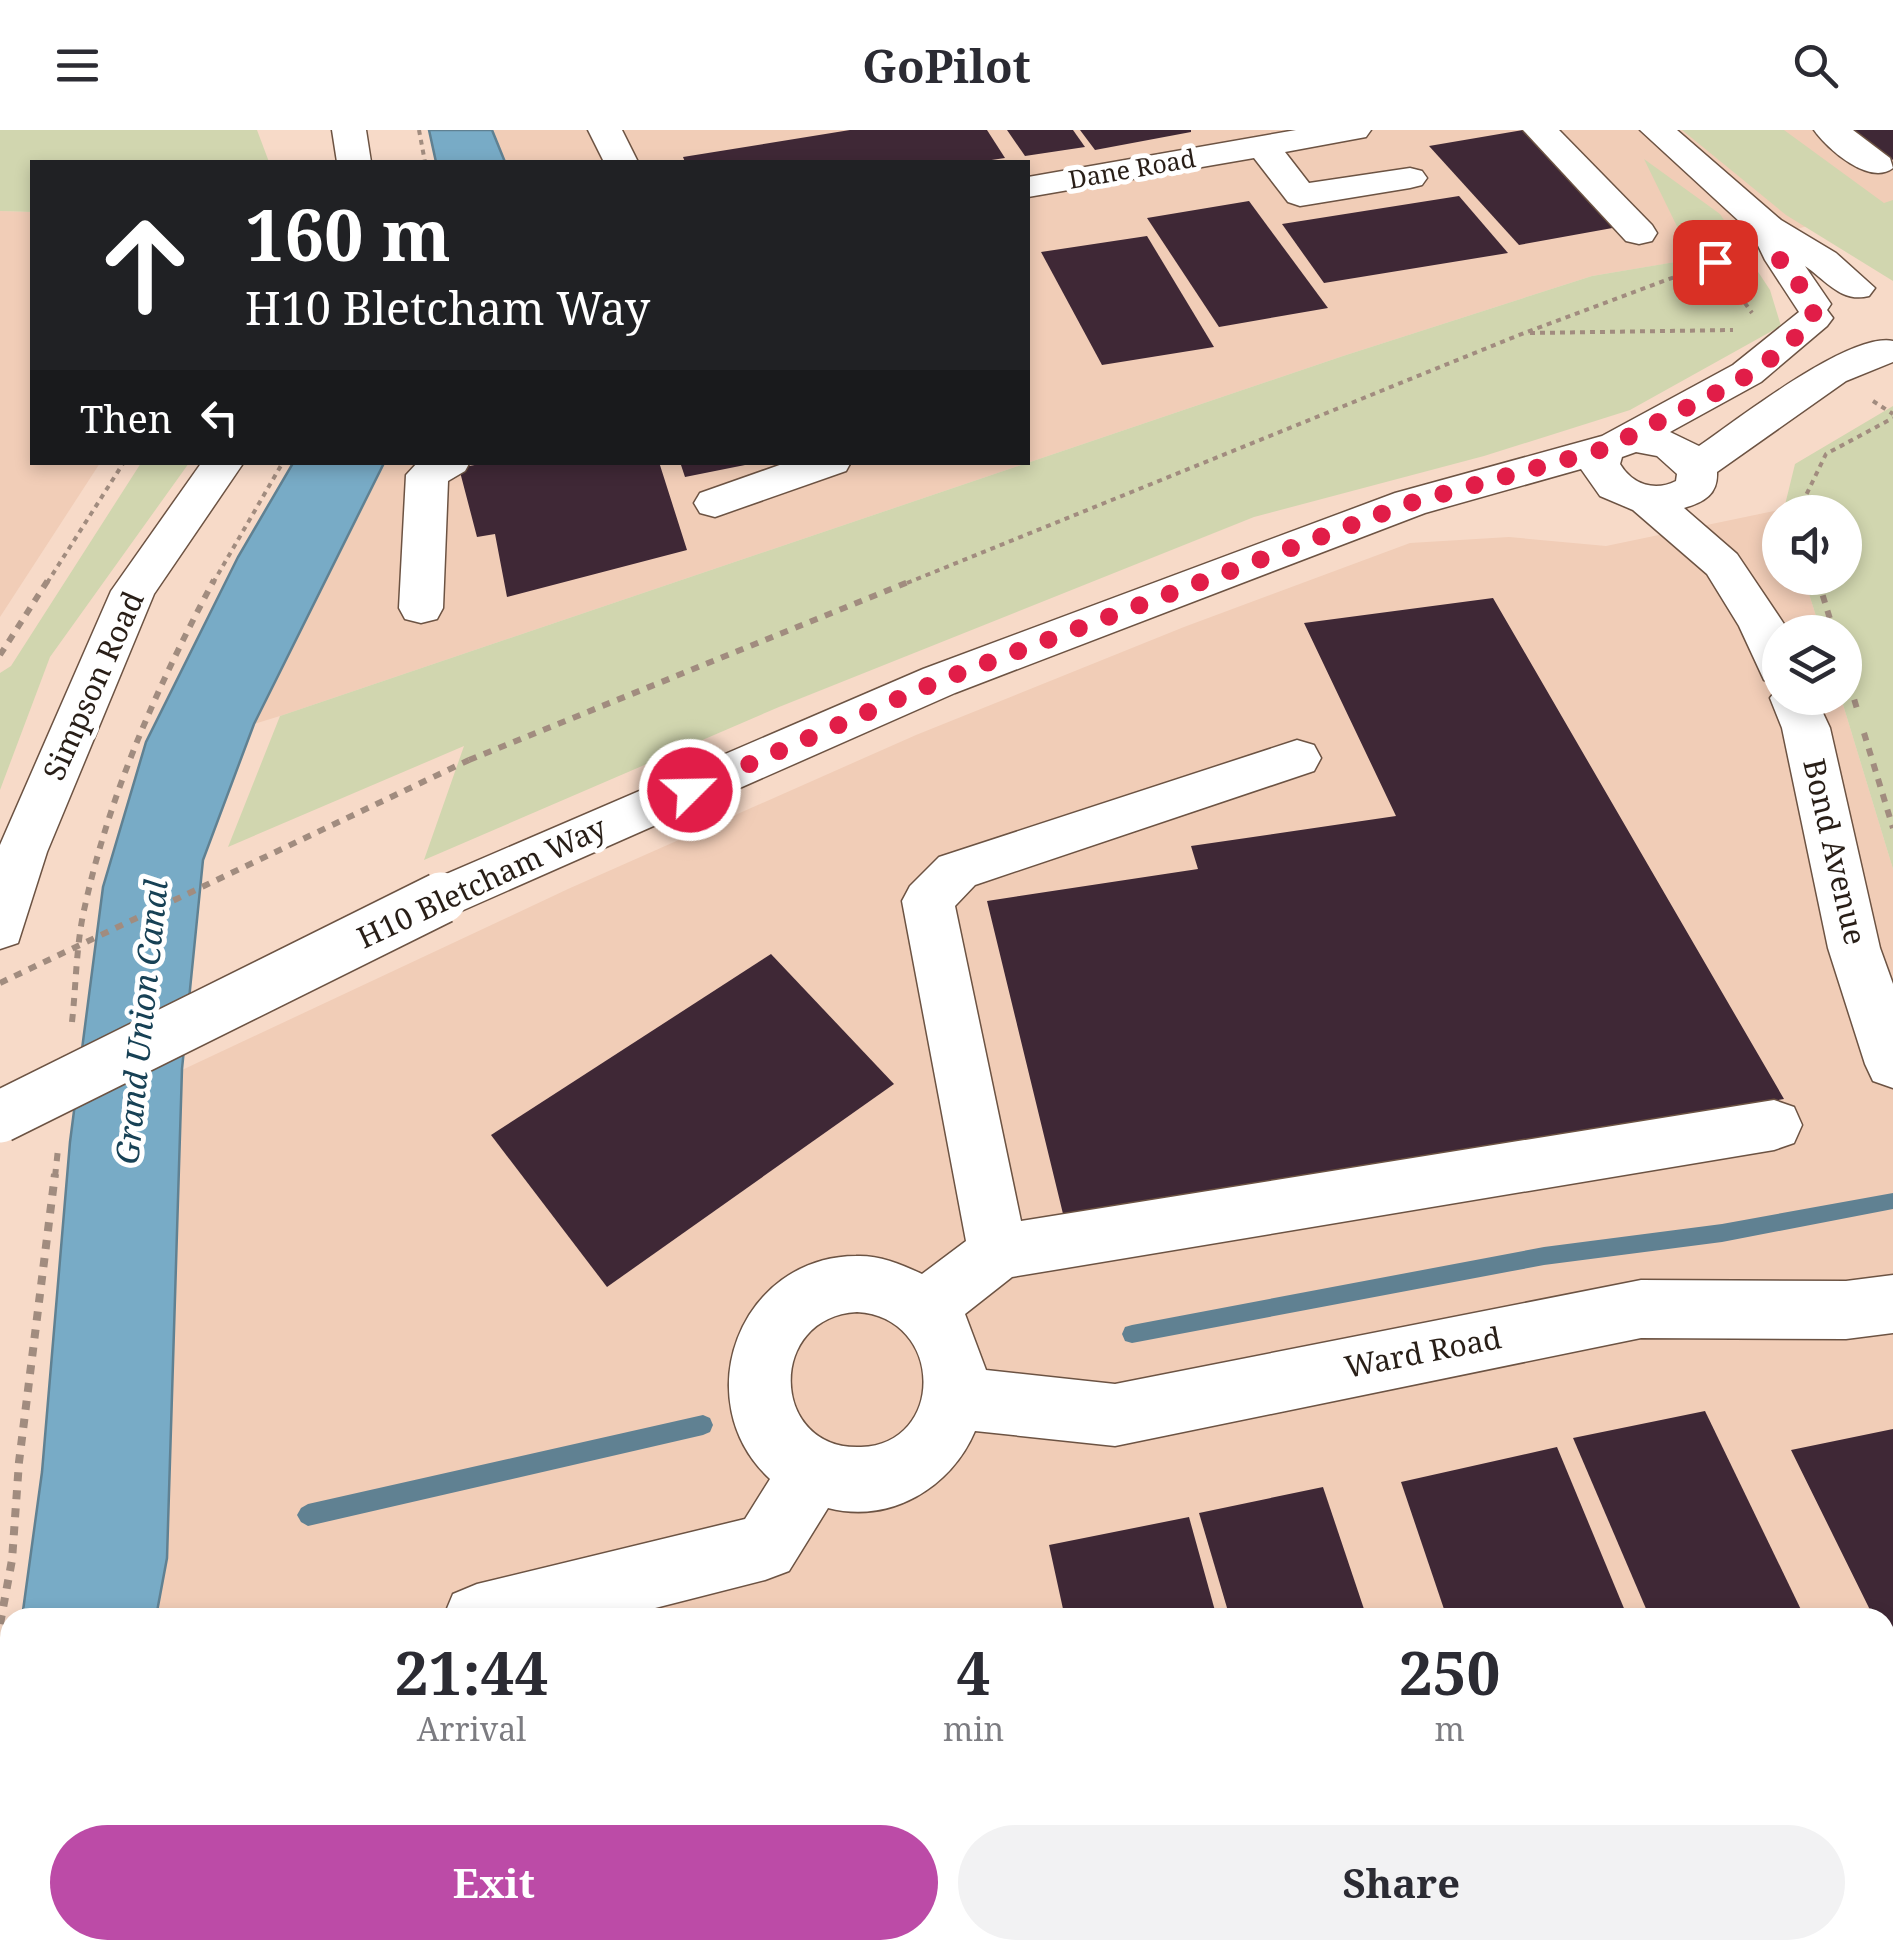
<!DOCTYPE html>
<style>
:root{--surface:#fff;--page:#f2f2f3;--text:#2b2b33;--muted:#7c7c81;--accent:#bc4ba7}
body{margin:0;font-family:"Noto Serif",serif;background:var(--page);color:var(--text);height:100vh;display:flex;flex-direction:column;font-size:38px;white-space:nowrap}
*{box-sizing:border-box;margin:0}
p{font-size:32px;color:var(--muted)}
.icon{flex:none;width:55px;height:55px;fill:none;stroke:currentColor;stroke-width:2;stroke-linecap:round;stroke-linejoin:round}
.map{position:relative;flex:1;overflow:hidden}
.drawer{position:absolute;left:0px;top:1478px;width:1895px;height:352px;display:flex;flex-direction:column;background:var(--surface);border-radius:30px 30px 0 0;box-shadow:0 5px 15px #0003}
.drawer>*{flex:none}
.hud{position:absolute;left:30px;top:30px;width:1000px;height:305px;border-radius:0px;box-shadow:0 5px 15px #0003;background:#202124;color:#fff;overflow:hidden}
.controls{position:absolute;left:1762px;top:365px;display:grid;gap:20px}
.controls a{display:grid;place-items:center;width:100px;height:100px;border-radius:50%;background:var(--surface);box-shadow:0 5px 15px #0003;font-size:50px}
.pin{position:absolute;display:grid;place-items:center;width:85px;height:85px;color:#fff;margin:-42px;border-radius:20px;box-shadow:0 5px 15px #0006}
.me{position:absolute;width:110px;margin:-55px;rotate:67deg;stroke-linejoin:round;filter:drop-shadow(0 0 8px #0008)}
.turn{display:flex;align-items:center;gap:35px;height:210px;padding:0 50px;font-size:45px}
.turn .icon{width:130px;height:130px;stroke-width:2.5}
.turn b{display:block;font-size:70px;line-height:85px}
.then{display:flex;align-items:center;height:95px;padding:0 50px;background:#0003;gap:20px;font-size:38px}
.eta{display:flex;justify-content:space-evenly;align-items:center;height:170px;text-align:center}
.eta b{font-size:60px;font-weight:700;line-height:70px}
.cta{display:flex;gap:20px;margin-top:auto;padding:20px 50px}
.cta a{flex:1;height:115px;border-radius:60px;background:var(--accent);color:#fff;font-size:40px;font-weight:700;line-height:115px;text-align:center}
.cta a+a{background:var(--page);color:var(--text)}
header{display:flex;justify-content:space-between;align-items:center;height:130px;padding:0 50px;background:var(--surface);font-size:45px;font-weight:700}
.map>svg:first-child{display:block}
.built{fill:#f1cdb7}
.green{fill:#d1d6af}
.water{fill:#78abc6;stroke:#608192;stroke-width:2.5}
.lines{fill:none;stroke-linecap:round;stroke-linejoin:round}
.stream{fill:#608192;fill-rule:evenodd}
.building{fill:#3f2836}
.minor-casing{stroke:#6c5343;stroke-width:3}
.path-far2{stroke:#a18c7f;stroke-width:4;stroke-dasharray:5 5;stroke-linecap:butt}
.path-far1{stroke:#a18c7f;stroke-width:6;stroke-dasharray:8 8;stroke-linecap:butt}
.path{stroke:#a18c7f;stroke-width:8;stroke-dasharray:9 9;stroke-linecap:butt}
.minor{fill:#fff;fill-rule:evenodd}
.minor-bridge-casing{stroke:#6c5343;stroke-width:54;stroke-linecap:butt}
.path-bridge{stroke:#a18c7f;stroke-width:6;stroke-dasharray:8 8;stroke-linecap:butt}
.minor-bridge{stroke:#fff;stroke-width:51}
.route{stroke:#e11d48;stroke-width:18;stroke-dasharray:0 32.4}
.labels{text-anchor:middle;stroke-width:10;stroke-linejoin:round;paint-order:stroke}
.far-street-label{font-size:25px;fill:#281e17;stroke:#fff}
.street-label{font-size:30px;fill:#281e17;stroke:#fff}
.water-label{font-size:32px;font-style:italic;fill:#174155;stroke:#fff}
</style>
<header><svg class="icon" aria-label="menu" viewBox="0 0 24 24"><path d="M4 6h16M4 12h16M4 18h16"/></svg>GoPilot<svg class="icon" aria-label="search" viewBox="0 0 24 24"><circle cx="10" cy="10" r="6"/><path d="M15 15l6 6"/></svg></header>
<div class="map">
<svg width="1893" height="1828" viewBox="0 0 1893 1828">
<rect width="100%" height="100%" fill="#f7dac8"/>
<!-- built -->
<g class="built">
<polygon points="492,0 1893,0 1893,71 1694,129 1592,146 1343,226 280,586 254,594 384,333 1028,332 1028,32 505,32"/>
<polygon points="0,81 32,82 32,332 100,333 0,487"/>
<polygon points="1784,379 1785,382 1780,382 1780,448 1804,448 1821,502 1780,502 1780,568 1841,568 1893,739 1893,1828 67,1828 70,1820 1885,1820 1885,1488 156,1487 167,1428 182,940 568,759 916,605 1184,497 1410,413 1509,407 1606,416"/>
</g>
<!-- green -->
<g class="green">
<polygon points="0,0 257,0 269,32 32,32 32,82 0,81"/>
<polygon points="1682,0 1784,0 1884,73 1893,70 1893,151 1786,85"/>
<polygon points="1644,29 1720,84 1770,160 1781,196 1630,280 1484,326 1254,387 779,577 424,730 464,616 228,717 280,586 1343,226 1592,146 1693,129"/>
<polygon points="1893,276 1893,739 1841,568 1845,568 1845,502 1821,502 1804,448 1845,448 1845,382 1785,382 1784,379 1795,334"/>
<polygon points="141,333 189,333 50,527 0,660 0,543 11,536"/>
</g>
<!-- water -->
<g class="water">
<polygon points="429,0 492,0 505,32 436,32"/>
<polygon points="293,333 384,333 254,594 203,730 182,939 167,1428 156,1487 22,1488 42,1342 70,1012 103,757 146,612 238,427"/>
<polygon points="10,1545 10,1820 70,1820 67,1828 0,1828 0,1582"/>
</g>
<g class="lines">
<!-- stream -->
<g class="stream">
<polygon points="1893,1063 1893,1079 1722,1112 1544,1135 1132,1213 1125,1211 1122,1204 1125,1197 1132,1195 1544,1117 1722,1094"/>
<polygon points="703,1285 710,1288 713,1295 710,1302 703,1305 308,1396 301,1392 297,1385 301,1378 308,1374"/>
</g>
</g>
<!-- building -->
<g class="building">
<polygon points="850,0 987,0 1005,28 978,32 685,32 683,27"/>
<polygon points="1007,0 1073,0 1085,17 1025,26"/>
<polygon points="1080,0 1191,0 1191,2 1095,20"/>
<polygon points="1523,0 1618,97 1519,115 1429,16"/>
<polygon points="1853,0 1893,0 1893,30"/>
<polygon points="1459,66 1508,123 1324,153 1282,94"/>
<polygon points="1249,71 1328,178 1219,197 1147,88"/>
<polygon points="1147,106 1214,217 1102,235 1041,122"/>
<polygon points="490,332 659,332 687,420 507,467 495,404 477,407 459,338"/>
<polygon points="680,332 750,332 750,334 685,347"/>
<polygon points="1493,468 1784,969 1064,1088 987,771 1198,739 1191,716 1396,686 1304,493"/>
<polygon points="771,824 894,954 607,1157 491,1005"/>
<polygon points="1705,1281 1805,1488 1650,1488 1573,1308"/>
<polygon points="1893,1299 1893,1525 1885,1509 1885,1488 1874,1488 1791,1320"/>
<polygon points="1557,1317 1628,1488 1447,1488 1401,1352"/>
<polygon points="1323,1357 1367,1488 1230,1488 1199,1383"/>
<polygon points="1189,1387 1217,1488 1065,1488 1049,1415"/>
<polygon points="1885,1653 1893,1670 1893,1726 1885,1727"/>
<rect x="423" y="1820" width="346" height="8"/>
<polygon points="818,1820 988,1820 989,1828 819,1828"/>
<polygon points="1140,1820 1309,1820 1311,1828 1142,1828"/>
<polygon points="1326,1820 1479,1820 1482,1828 1329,1828"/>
<polygon points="1597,1820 1767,1820 1770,1828 1600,1828"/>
</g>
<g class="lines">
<defs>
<g id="minor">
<polygon points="332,0 366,0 371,32 337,32"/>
<polygon points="588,0 622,0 638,32 604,32"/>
<polygon points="1296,0 1371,0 1366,7 1285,22 1309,53 1410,38 1422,41 1427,48 1422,55 1410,58 1300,76 1288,72 1254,28 1028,67 1028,47"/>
<polygon points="1523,0 1559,0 1652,95 1657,103 1652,111 1639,114 1626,111"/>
<path d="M1640,0H1677L1781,90L1836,123L1875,158L1869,166C1841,173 1827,151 1805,136L1831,174L1827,180L1833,188L1827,196L1761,252L1670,302L1699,316C1737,290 1849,202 1893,211V232L1846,251L1717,342C1718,364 1705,372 1684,378L1737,424L1784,494L1787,502H1780V554L1764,550L1739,496L1707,444L1633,380L1600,366L1581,339L1425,383L955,563L459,782L441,789L423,782L415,768L423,754L923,539L1395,363L1602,306L1733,235L1799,182L1765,130L1752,103ZM1636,322L1657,326L1677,344L1676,351C1654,362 1632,354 1620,334L1622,327Z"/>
<path d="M1814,0H1853L1890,28L1893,38C1870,56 1828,20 1814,0Z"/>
<polygon points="202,332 244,332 154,464 47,722 18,813 0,819 0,715 111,461"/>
<polygon points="418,332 470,332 465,341 448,351 443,478 437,489 421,493 405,489 399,478 406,345"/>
<polygon points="788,332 851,332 846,341 715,387 700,383 694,373 700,363"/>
<polygon points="1780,555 1780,568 1816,568 1830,598 1880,818 1893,854 1893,958 1873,951 1865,934 1828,818 1782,598 1770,568"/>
<path d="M1297,610L1314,615L1321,628L1314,641L975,755L955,776L1021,1091L1774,970L1794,977L1802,995L1794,1013L1774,1020L1012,1147L965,1184L986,1240L1115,1254L1641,1150L1846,1151L1893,1145V1203L1846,1209L1641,1208L1115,1316L975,1301C951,1358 890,1394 828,1378L789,1441L765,1450L616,1488H443L453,1464L477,1454L745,1389L770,1349C686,1271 739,1127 856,1126C879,1125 901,1134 922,1144L966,1111L902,771L910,756L939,727ZM857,1182C944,1187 946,1314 861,1317C770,1321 766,1187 857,1182Z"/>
</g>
</defs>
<!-- minor casing -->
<use href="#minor" class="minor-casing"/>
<!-- path-far2 -->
<g class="path-far2">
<polyline points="419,0 425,32"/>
<polyline points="1716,132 1752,183"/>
<polyline points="1530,203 1733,200"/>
<polyline points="1873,271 1893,284"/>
<polyline points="1798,382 1826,324 1893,288"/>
<polyline points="1817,448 1818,453"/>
<polyline points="47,453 124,332"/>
<polyline points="213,453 283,332"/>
<polyline points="907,453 1524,203 1715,132 1737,131"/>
</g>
<!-- path-far1 -->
<g class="path-far1">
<polyline points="1818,450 1834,502"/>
<polyline points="0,525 48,450"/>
<polyline points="1845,539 1858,582"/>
<polyline points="1864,603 1893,698"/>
<polyline points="469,630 913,450"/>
<path d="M72,892C76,856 76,820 83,785C108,666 157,557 214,450"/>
<polyline points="55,1047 58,1019"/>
</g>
<!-- path -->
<polyline class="path" points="0,1494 12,1430 19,1332 55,1044"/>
<!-- minor -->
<use href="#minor" class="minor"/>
<defs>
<polyline id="minor-bridge" points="0,987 441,768"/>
</defs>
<!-- minor-bridge casing -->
<use href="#minor-bridge" class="minor-bridge-casing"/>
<!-- path-bridge -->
<polyline class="path-bridge" points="0,853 469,630"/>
<!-- minor-bridge -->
<use href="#minor-bridge" class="minor-bridge"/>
</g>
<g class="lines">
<!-- route -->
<polyline class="route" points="690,660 939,551 1410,373 1604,319 1736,253 1783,220 1814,188 1812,174 1783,130 1715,132"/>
</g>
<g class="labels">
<!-- far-street labels -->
<g class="far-street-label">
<text transform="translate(1132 39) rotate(-10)" y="9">Dane Road</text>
</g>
<!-- street labels -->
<g class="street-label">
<text transform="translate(94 556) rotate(-66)" y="10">Simpson Road</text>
<text transform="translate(1834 722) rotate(77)" y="10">Bond Avenue</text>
<text transform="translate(482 753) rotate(-25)" y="10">H10 Bletcham Way</text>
<text transform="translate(1423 1223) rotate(-11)" y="10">Ward Road</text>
</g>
<!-- water labels -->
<g class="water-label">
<text transform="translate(142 892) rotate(-84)" y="11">Grand Union Canal</text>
</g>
</g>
</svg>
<div class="controls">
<a><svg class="icon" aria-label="sound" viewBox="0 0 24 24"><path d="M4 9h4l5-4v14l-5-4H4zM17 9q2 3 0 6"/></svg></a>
<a><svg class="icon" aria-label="layers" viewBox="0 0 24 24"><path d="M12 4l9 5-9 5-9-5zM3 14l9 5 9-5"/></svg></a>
</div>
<div class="pin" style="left:1715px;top:132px;background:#d93025"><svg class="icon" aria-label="arrive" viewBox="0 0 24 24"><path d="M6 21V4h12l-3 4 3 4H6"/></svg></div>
<svg class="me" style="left:690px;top:660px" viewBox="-20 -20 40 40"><circle r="17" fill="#e11d48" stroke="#fff" stroke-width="3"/><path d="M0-11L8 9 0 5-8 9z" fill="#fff"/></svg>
<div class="hud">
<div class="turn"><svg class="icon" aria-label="ahead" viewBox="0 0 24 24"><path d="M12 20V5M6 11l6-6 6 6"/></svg><div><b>160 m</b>H10 Bletcham Way</div></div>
<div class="then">Then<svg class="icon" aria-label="left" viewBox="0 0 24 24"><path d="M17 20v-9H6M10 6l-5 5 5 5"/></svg></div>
</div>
<section class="drawer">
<div class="eta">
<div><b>21:44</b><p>Arrival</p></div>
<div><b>4</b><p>min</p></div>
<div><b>250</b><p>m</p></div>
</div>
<div class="cta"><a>Exit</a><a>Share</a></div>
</section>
</div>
